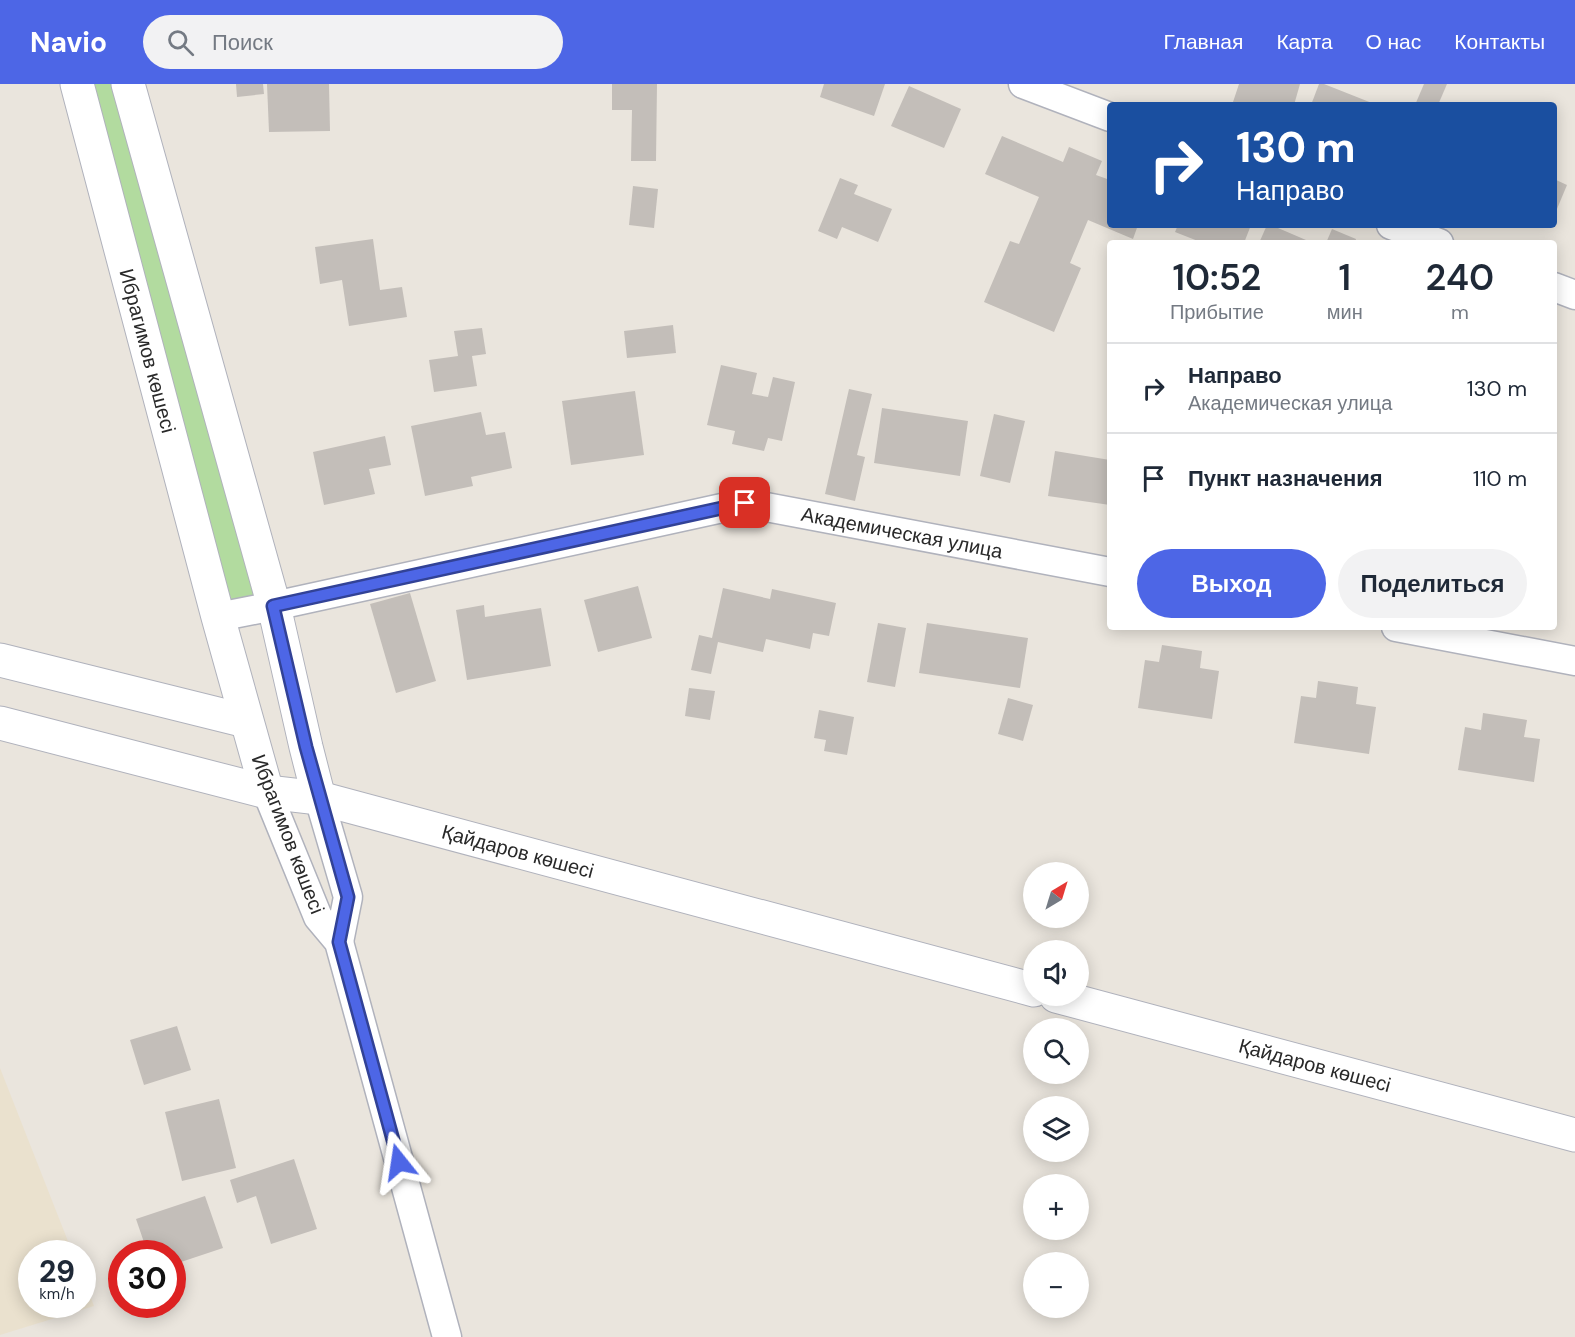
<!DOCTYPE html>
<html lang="ru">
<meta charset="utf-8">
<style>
:root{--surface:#fff;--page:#f2f2f3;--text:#1f2937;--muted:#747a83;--line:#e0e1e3;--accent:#4d66e6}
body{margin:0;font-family:"DM Sans",sans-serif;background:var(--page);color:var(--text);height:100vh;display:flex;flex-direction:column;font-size:22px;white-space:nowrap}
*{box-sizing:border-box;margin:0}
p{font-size:20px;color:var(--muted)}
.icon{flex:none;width:33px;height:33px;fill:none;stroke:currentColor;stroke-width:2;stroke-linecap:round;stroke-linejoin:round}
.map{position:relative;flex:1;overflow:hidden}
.side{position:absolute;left:1107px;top:156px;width:450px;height:390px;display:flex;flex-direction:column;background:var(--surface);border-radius:6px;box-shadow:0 3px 15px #0003}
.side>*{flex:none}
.banner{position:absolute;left:1107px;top:18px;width:450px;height:126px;border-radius:6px;box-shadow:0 3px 15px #0003;background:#1a4fa0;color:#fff;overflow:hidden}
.needle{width:39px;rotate:38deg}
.controls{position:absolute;left:1023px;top:778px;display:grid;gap:12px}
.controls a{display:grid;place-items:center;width:66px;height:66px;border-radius:50%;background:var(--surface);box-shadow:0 3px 15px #0003;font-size:30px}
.speed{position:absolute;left:18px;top:1156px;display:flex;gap:12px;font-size:30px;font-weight:700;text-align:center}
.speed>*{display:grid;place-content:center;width:78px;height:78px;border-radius:50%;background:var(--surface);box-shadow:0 3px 15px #0003;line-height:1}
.speed small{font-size:15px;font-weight:400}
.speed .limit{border:9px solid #d22;background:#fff;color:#111}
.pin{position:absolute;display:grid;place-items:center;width:51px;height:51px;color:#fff;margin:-26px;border-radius:12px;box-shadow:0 3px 9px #0006}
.me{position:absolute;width:66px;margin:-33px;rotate:345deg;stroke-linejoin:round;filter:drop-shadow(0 0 4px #0008)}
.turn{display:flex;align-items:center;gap:21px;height:126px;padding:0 30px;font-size:27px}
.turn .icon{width:78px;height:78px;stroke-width:2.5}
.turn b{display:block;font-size:42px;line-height:51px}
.eta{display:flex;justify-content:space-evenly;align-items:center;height:102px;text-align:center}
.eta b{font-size:36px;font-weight:600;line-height:42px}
.cta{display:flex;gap:12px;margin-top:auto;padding:12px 30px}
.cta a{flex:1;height:69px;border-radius:36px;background:var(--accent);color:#fff;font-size:24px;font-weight:600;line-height:69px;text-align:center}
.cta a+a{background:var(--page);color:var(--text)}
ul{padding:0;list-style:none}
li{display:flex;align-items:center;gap:18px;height:90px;padding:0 30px;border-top:2px solid var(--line)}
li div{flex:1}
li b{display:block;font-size:22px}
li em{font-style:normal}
header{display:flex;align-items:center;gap:36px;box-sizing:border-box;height:84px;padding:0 30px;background:var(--accent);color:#fff}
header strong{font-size:28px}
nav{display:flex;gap:33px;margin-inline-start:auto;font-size:21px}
.search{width:420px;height:54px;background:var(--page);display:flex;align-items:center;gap:15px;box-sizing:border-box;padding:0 21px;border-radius:33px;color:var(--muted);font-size:22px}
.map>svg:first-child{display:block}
.education{fill:#eae1ce}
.green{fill:#b2db9f}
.building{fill:#c3beb9}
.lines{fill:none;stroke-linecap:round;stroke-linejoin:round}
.minor-casing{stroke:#b0b2bc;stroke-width:31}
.tertiary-casing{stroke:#b0b2bc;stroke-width:35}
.minor{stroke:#fff;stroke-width:28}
.tertiary{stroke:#fff;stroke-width:33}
.route-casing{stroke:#324296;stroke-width:15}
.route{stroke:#4d66e6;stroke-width:10}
.labels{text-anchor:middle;stroke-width:4.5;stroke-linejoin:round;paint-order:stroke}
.street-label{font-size:20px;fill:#292929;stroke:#fff}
</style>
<header>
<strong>Navio</strong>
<div class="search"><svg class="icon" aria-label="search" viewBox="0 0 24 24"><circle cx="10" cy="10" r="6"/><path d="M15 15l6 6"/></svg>Поиск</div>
<nav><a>Главная</a><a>Карта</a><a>О нас</a><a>Контакты</a></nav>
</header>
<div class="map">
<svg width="1575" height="1253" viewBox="0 0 1575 1253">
<rect width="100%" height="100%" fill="#eae5dd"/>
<!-- education -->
<polygon class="education" points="0,984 73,1170 32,1170 32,1221 82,1221 83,1193 94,1222 0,1251"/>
<!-- green -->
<polygon class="green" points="81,0 123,0 270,520 235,529"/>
<!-- building -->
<g class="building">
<polygon points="236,0 263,0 264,10 237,13"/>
<polygon points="267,0 329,0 330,47 269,48"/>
<polygon points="612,0 657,0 656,77 631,77 632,26 612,26"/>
<polygon points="824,0 885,0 874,32 820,13"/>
<polygon points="1239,0 1300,0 1294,21 1232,21"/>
<polygon points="1319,0 1324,0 1377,21 1311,21"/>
<polygon points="1424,0 1447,0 1438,21 1415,21"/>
<polygon points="909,2 961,25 944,64 891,42"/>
<polygon points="1002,52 1063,78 1069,63 1102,77 1096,91 1110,96 1110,141 1138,141 1133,155 1088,136 1070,179 1081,184 1054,248 984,218 1010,157 1019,160 1039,113 985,90"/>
<polygon points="840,94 858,101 854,110 892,125 878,158 842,143 837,155 818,147"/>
<polygon points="1554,95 1567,101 1554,132"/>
<polygon points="633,102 658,105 654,144 629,141"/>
<polygon points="1178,141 1251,141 1244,159 1203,159 1175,148"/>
<polygon points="1267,141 1271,141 1313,159 1259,159"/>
<polygon points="1332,145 1356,155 1355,159 1326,159"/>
<polygon points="373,155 380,206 402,203 407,233 349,242 342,196 320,200 315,163"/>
<polygon points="673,241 676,269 627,274 624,247"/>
<polygon points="482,244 486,270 472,272 477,302 434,308 429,276 458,272 454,247"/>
<polygon points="721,281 757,289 752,310 768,313 773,293 795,298 782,357 768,354 764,367 732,360 735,347 707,341"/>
<polygon points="849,305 872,310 857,371 865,373 855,417 825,410"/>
<polygon points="635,307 644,371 571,381 562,317"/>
<polygon points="882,324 968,337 960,392 874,379"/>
<polygon points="481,328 486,351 505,348 512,384 471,393 473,402 425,412 411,342"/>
<polygon points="994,330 1025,337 1010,399 980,392"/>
<polygon points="385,352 391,381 369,385 375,410 324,421 313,368"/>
<polygon points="1055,367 1110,376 1110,421 1048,412"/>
<polygon points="638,502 652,554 598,568 584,516"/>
<polygon points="723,504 770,515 772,505 836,519 829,552 813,549 810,565 766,555 763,568 718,558 711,590 691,586 699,551 712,554"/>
<polygon points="410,509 436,597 396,609 370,520"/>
<polygon points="484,521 485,533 541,524 551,582 467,596 456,526"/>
<polygon points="878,539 906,544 895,603 867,598"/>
<polygon points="927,539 1028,554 1020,604 919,589"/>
<polygon points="1162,561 1202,567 1200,584 1219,587 1212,635 1138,624 1145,576 1159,578"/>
<polygon points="1318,597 1358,603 1356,620 1376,623 1369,670 1294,659 1301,612 1316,614"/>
<polygon points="689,604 715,607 710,636 685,632"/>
<polygon points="1008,614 1033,621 1023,657 998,650"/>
<polygon points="819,626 854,633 847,671 824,667 826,656 814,654"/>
<polygon points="1483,629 1527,636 1524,653 1540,655 1534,698 1458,686 1465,643 1481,646"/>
<polygon points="177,942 191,986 144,1001 130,956"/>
<polygon points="219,1015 236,1084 182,1097 165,1028"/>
<polygon points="294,1075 317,1145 271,1160 256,1112 237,1119 230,1096"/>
<polygon points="205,1112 223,1164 172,1181 172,1170 148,1170 136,1135"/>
</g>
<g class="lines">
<defs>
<g id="minor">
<polyline points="1023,0 1110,33"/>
<polyline points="1391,141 1439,159"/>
<polyline points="1554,203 1575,211"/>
<path id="s1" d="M218,533L274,522L745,419L1110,488"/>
<polyline points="1396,543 1575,577"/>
<polyline points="267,708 318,833 339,858 447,1253"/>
<polyline points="319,714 348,813 339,858"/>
</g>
<g id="tertiary">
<path id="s2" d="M77,0L218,533L267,708"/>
<polyline points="128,0 274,522 306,663 319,714"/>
<polyline points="0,576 246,637"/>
<path id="s3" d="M0,639L267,708L319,714L1034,906"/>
<path id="s4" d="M1056,912L1575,1051"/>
</g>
</defs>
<!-- minor casing -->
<use href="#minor" class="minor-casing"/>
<!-- tertiary casing -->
<use href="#tertiary" class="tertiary-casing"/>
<!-- minor -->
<use href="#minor" class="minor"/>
<!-- tertiary -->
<use href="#tertiary" class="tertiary"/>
</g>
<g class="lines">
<defs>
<polyline id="route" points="399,1078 339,858 348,813 306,663 273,522 745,419"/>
</defs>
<!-- route casing -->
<use href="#route" class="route-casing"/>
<!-- route -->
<use href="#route" class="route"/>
</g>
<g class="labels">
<!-- street labels -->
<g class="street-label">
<text dy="7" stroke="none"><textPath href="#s2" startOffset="276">Ибрагимов көшесі</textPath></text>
<text dy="7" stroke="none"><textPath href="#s1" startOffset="699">Академическая улица</textPath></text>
<text transform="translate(288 750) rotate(69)" y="7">Ибрагимов көшесі</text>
<text dy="7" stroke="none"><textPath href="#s3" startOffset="534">Қайдаров көшесі</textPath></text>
<text dy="7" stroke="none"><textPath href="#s4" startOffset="268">Қайдаров көшесі</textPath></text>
</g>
</g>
</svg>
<div class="controls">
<a><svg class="needle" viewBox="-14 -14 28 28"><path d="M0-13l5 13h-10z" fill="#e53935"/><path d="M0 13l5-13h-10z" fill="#747a83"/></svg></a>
<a><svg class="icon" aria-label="sound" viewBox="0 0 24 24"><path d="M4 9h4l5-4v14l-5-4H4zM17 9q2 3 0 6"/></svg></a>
<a><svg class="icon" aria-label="search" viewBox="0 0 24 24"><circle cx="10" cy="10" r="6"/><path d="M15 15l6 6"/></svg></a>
<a><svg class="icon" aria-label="layers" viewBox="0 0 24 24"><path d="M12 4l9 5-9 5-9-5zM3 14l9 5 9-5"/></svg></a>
<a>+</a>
<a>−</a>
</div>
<div class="speed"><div>29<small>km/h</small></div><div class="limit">30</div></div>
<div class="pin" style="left:745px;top:419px;background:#d93025"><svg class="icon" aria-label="arrive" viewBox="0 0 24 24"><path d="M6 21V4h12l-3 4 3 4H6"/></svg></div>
<svg class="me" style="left:399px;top:1078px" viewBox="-20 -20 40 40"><path d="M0-17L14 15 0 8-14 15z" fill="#4d66e6" stroke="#fff" stroke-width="4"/></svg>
<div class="banner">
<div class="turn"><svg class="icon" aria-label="right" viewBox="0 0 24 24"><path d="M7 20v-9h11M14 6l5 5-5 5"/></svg><div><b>130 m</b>Направо</div></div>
</div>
<section class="side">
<div class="eta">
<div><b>10:52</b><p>Прибытие</p></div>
<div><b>1</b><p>мин</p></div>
<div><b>240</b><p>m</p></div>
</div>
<ul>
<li><svg class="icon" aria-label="right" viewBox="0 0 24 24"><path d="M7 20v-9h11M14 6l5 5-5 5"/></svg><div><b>Направо</b><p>Академическая улица</p></div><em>130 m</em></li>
<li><svg class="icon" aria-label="arrive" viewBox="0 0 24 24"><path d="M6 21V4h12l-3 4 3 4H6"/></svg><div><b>Пункт назначения</b></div><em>110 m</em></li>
</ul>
<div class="cta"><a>Выход</a><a>Поделиться</a></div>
</section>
</div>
